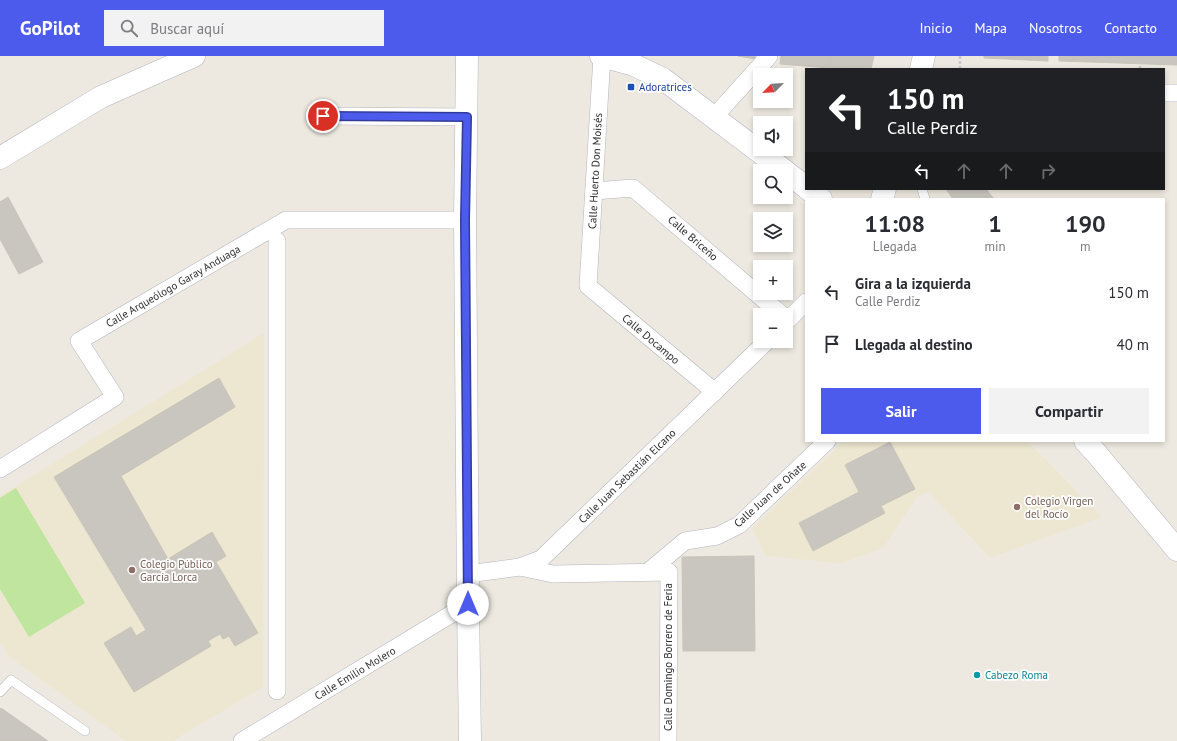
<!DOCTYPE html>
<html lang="es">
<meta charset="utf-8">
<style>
:root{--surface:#fff;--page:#f2f2f3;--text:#2b2b33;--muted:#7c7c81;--accent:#4d5bed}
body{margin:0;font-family:"PT Sans",sans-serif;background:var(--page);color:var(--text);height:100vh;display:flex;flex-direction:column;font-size:15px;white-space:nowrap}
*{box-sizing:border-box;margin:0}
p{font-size:13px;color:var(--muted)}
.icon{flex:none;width:22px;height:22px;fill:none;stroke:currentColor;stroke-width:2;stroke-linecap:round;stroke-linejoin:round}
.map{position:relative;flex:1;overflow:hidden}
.sheet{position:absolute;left:805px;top:142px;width:360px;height:244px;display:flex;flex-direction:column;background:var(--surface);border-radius:0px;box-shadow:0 2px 6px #0003}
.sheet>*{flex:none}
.top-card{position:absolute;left:805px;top:12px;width:360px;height:122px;border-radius:0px;box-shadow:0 2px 6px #0003;background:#202124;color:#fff;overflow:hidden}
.needle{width:26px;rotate:246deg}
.fabs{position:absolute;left:753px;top:12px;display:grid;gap:8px}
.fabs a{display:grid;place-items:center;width:40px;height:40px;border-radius:0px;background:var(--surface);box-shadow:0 2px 6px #0003;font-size:20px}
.pin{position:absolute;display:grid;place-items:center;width:34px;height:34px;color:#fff;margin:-17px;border:2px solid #fff;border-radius:50%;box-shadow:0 1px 4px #0007}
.me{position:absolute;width:44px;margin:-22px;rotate:0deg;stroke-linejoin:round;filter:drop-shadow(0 0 3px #0008)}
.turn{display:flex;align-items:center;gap:14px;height:84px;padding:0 16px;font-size:18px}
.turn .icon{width:52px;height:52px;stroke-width:2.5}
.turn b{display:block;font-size:28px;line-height:34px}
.lanes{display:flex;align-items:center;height:38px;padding:0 16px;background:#0003;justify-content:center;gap:20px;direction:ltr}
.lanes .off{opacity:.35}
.eta{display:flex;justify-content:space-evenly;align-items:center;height:68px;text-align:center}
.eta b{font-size:24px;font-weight:700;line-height:28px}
.primary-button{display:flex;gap:8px;margin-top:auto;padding:8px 16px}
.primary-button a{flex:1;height:46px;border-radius:0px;background:var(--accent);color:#fff;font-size:16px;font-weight:700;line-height:46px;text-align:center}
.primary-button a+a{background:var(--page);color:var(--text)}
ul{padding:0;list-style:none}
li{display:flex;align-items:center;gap:12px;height:52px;padding:0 16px}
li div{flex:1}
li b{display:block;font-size:15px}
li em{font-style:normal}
header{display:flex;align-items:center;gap:24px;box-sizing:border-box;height:56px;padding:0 20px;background:var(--accent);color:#fff}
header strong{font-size:19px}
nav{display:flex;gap:22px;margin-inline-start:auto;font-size:14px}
.search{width:280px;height:36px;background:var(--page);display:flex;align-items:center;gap:10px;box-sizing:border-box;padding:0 14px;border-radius:0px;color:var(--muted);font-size:15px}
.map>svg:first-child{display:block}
.education{fill:#ede7d1}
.pitch{fill:#c0e59e}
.building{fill:#c9c5bf;stroke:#c8c5b9}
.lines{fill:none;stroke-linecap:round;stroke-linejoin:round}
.lane-casing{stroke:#b3b5bf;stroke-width:10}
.street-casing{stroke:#b3b5bf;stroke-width:18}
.secondary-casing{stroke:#b3b5bf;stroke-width:23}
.path{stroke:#c8c8c8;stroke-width:2.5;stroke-dasharray:3 2;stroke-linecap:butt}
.lane{stroke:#fff;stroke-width:9}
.street{stroke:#fff;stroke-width:17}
.secondary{stroke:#fff;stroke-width:22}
.route-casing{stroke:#323b9a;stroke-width:10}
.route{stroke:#4d5bed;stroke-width:7}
.transit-dot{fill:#1a4fb4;stroke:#fff;stroke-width:1.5}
.education-dot{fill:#8d6e63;stroke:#fff;stroke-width:1.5}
.culture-dot{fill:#0f9aa8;stroke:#fff;stroke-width:1.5}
.labels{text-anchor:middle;stroke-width:3.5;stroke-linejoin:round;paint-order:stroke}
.transit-label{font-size:11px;fill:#164399;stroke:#fff;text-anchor:start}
.street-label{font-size:11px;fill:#2c2c2c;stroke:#fff}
.education-label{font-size:11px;fill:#785e54;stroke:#fff;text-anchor:start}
.culture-label{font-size:11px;fill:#0d838f;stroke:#fff;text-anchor:start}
</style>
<header>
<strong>GoPilot</strong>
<div class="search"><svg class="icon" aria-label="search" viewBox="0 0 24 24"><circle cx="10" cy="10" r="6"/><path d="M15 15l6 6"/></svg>Buscar aquí</div>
<nav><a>Inicio</a><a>Mapa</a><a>Nosotros</a><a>Contacto</a></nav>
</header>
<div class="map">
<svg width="1177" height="685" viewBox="0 0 1177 685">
<rect width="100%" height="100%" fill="#ede9e0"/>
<!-- education -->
<g class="education">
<polygon points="264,277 263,631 172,685 126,685 7,599 4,590 0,587 0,440"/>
<polygon points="844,385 1027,385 1102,461 990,502 929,436 917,441 883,492 841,507 766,500 752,473"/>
</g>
<!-- pitch -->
<polygon class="pitch" points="16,432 85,547 29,581 0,533 0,442"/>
<!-- building -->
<g class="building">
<polygon points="738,0 755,0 755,3"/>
<polygon points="781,0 831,0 829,12 780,8"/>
<polygon points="831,0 874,0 871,13 829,12"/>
<polygon points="984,0 1048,0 1048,5 984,2"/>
<polygon points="1059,0 1177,0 1177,9 1059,5"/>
<polygon points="946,133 986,133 994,143 953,143"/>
<polygon points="8,141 43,206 19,218 0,183 0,146"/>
<polygon points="219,322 235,351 121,420 168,503 212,476 226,500 216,506 258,577 235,590 229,580 223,583 220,578 208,585 211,590 134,636 104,587 131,571 136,580 146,574 54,421"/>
<polygon points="890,386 915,433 881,450 885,457 813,495 799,467 859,436 845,409"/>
<polygon points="754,500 755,595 683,595 682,501"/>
<polygon points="1,652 48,685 0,685 0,654"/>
</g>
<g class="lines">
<defs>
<g id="lane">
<polyline points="922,133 925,143"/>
<polyline points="0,636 11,624 85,675"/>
</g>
<g id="street">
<polyline points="602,0 588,230 715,336"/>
<polyline points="1164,37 1177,37"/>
<polyline points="323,60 467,61"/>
<polyline points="714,61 769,0"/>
<polyline points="594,135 633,132 782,259"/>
<polyline points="786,266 806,246"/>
<polyline points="0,413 115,341 79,285 286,164 465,164"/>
<polyline points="520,511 553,518 669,516 668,685"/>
<polyline points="648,516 685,485 717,480 739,469 827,385"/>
<polyline points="468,518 520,511 541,503 767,285"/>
<polyline points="277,635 277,185"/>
<polyline points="242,685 468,548"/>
</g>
<g id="secondary">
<polyline points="467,0 465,164 468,548 470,685"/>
<polyline points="601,0 634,9 663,23 785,115"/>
<polyline points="921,13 924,0"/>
<polyline points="0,102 101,41 194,0"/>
<polyline points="786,116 806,131"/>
<polyline points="808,133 821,143"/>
<polyline points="882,143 885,133"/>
<polyline points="1085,385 1096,397 1177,494"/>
</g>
</defs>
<!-- lane casing -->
<use href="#lane" class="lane-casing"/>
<!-- street casing -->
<use href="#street" class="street-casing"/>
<!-- secondary casing -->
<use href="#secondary" class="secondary-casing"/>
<!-- path -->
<g class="path">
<polyline points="960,0 960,13"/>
<polyline points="1140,13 1140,7"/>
</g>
<!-- lane -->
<use href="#lane" class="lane"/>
<!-- street -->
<use href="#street" class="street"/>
<!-- secondary -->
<use href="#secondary" class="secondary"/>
</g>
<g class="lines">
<defs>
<polyline id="route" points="323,60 467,61 465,164 468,548"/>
</defs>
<!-- route casing -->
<use href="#route" class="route-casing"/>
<!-- route -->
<use href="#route" class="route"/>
</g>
<!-- markers -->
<rect class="transit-dot" x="627" y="27" width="8" height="8" rx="2"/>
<g class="education-dot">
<circle cx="1017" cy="451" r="4"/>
<circle cx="132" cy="514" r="4"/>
</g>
<circle class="culture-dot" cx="977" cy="619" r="4"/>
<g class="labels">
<!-- transit labels -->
<g class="transit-label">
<text x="639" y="35">Adoratrices</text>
</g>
<!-- street labels -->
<g class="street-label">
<text transform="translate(595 115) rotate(-87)" y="4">Calle Huerto Don Moisés</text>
<text transform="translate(693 182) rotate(41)" y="4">Calle Briceño</text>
<text transform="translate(173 230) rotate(-30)" y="4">Calle Arqueólogo Garay Anduaga</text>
<text transform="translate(651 283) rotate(40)" y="4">Calle Docampo</text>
<text transform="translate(627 420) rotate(-44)" y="4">Calle Juan Sebastián Elcano</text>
<text transform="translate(770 438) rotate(-42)" y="4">Calle Juan de Oñate</text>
<text transform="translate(668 601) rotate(-90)" y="4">Calle Domingo Borrero de Feria</text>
<text transform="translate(355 617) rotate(-31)" y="4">Calle Emilio Molero</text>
</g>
<!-- education labels -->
<g class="education-label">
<text x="1025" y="449">Colegio Virgen<tspan x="1025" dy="13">del Rocío</tspan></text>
<text x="140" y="512">Colegio Público<tspan x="140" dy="13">García Lorca</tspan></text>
</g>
<!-- culture labels -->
<g class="culture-label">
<text x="985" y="623">Cabezo Roma</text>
</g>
</g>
</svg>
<div class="fabs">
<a><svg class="needle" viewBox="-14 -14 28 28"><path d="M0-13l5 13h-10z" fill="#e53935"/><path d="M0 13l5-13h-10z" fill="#7c7c81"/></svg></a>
<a><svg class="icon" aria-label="sound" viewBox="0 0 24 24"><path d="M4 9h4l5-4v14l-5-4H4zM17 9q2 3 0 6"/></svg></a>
<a><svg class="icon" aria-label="search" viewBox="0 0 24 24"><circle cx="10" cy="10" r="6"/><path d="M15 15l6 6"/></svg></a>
<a><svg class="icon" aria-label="layers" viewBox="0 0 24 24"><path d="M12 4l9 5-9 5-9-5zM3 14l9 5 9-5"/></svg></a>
<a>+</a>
<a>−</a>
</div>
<div class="pin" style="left:323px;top:60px;background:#d93025"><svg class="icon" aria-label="arrive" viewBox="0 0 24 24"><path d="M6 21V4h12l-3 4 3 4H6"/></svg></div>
<svg class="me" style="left:468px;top:548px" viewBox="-20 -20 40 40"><circle r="19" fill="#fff"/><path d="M0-13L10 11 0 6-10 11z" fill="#4d5bed"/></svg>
<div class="top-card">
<div class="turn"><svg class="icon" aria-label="left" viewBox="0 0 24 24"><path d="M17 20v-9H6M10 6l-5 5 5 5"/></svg><div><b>150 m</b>Calle Perdiz</div></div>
<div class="lanes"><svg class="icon" aria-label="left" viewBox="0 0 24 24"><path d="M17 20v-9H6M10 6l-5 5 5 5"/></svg><svg class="icon off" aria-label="ahead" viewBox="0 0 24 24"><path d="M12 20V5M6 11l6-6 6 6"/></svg><svg class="icon off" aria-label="ahead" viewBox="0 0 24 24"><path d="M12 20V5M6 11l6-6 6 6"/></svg><svg class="icon off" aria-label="right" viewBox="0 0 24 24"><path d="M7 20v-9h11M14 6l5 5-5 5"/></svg></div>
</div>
<section class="sheet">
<div class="eta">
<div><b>11:08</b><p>Llegada</p></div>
<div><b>1</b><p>min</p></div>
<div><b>190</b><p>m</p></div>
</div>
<ul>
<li><svg class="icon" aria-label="left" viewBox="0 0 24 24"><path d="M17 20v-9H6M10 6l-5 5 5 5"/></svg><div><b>Gira a la izquierda</b><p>Calle Perdiz</p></div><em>150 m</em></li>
<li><svg class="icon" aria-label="arrive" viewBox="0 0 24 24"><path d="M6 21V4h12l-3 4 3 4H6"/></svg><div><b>Llegada al destino</b></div><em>40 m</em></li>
</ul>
<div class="primary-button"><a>Salir</a><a>Compartir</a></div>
</section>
</div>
